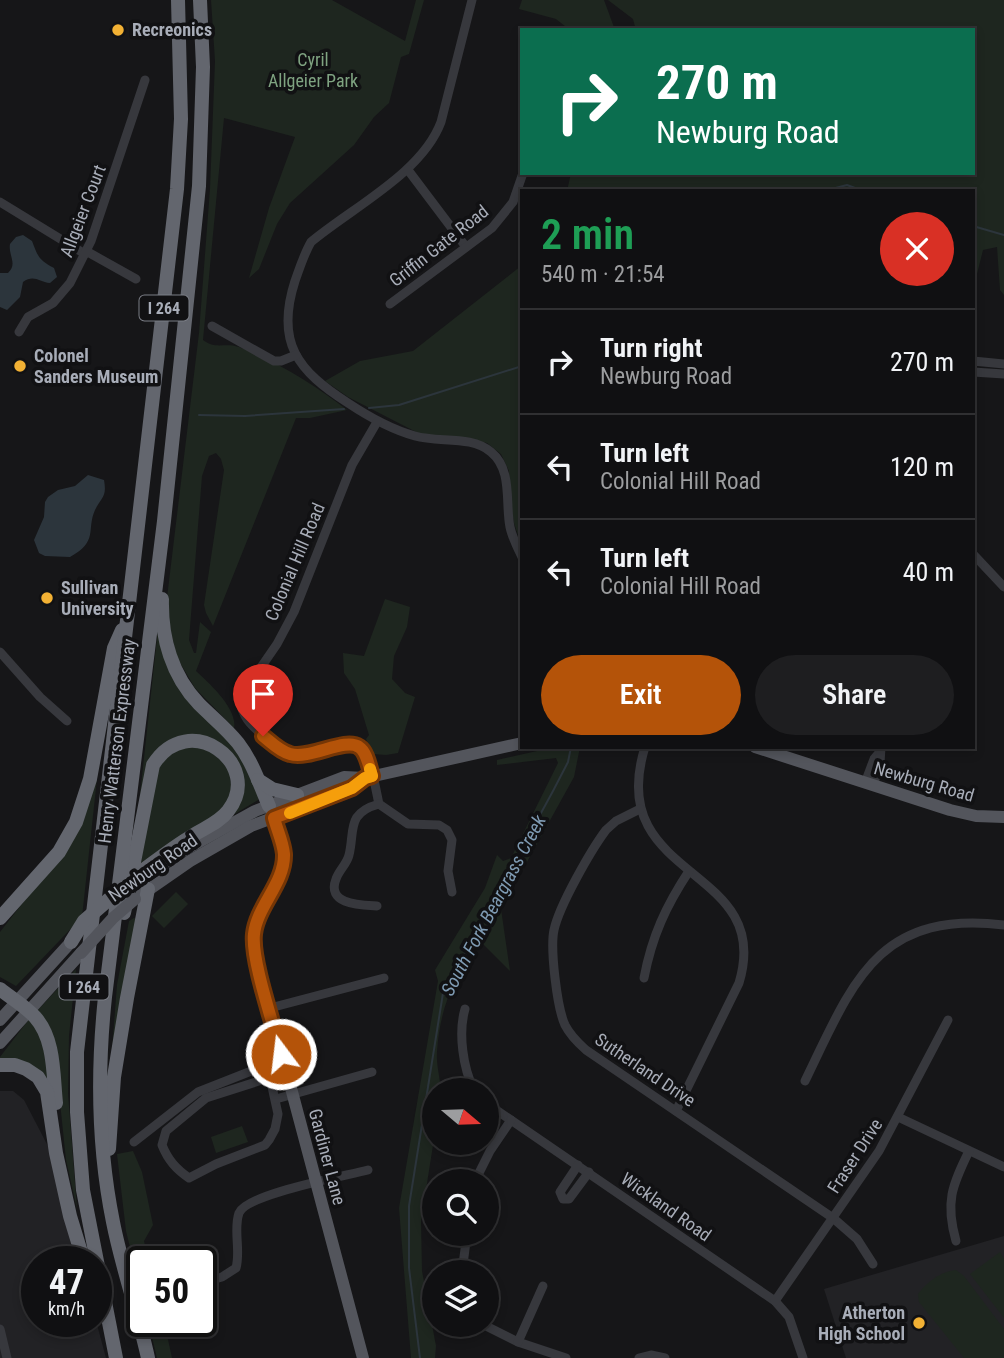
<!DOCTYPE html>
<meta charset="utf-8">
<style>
:root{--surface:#101012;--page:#1e1e20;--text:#f1f3f6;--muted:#9c9d9f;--line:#303032;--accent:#b45309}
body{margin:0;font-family:"Roboto Condensed",sans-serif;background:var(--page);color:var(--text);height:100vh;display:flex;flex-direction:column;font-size:26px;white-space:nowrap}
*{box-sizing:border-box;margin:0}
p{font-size:23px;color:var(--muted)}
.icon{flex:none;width:38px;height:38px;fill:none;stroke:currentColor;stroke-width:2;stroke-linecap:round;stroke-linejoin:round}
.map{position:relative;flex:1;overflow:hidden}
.side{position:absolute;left:520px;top:189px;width:455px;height:560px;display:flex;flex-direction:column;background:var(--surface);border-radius:0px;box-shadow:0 4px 10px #0003,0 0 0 2px var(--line)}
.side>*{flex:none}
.banner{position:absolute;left:520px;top:28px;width:455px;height:147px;border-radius:0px;box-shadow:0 4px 10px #0003,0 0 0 2px var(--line);background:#0b6e4f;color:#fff;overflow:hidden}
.needle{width:46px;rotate:109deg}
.controls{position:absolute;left:422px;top:1078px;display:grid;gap:14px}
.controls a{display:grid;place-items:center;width:77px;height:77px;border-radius:50%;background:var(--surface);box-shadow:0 4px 10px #0003,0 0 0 2px var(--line);font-size:35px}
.speed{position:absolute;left:21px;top:1246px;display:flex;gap:14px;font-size:35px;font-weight:700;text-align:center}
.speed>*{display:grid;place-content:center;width:91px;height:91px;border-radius:50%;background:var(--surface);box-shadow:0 4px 10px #0003,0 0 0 2px var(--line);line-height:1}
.speed small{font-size:18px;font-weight:400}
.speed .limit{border:4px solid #111;border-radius:10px;background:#fff;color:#111}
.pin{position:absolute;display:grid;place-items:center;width:60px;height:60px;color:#fff;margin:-72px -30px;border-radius:50% 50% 50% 0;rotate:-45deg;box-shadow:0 0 7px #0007}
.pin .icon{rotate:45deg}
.me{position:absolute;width:77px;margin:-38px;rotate:345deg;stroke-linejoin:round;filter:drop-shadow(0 0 5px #0008)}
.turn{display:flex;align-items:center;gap:24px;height:147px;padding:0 21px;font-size:32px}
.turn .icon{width:91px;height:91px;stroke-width:2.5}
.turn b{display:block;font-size:49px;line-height:60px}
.round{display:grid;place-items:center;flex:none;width:74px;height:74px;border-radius:37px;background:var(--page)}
.overview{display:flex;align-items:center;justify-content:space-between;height:119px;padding:0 21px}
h1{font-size:42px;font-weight:600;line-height:52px;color:#1e9e55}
.action{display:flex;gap:14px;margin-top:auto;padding:14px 21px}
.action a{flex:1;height:80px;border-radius:42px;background:var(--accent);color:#fff;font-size:28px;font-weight:600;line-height:80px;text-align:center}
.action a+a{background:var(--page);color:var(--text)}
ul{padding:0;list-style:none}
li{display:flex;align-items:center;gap:21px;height:105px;padding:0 21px;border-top:2px solid var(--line)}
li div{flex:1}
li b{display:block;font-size:26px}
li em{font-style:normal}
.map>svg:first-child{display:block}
.built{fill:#222225}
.green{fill:#1e261f}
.water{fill:#2c353c}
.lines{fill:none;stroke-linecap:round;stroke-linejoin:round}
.stream{stroke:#2c353c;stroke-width:2}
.minor{stroke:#37383d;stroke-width:9}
.major{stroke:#53555c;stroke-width:12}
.highway{stroke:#63666e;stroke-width:14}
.major-bridge{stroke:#53555c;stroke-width:12}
.highway-bridge{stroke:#63666e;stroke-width:14}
.route-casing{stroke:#753606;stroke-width:18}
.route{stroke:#b45309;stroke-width:12}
.slow{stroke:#f59e0b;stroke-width:12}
.poi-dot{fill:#f2b134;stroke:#111113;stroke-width:2.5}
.labels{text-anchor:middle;stroke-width:7;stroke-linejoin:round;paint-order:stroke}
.shield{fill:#111113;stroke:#7b7e86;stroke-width:2}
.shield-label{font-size:16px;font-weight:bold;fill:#a8adb8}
.poi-label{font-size:18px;font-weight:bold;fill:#a8adb8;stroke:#111113;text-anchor:start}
.park-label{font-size:18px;fill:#7fa381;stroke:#111113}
.street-label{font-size:18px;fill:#a8adb8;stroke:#111113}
.water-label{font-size:19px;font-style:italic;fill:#7f9bb3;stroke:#111113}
</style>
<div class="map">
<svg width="1004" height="1358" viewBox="0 0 1004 1358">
<rect width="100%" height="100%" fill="#161618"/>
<!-- built -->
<g class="built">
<polygon points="0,1091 13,1091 24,1100 51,1152 80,1262 37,1262 37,1321 96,1321 106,1358 0,1358"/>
<polygon points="1004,1236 1004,1358 846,1358 824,1289"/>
</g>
<!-- green -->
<g class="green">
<path d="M211,0H332L405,41L416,0H424L409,54L401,57L389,103L374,117L354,145L290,203L277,224L259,269L249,278L269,208L295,137L224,118L203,340C216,350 225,342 239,347C276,361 317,386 347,410L310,418H296L213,626L206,613L204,605L224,470L221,459L216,453L209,456L202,476L189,640L194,653H196L200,622L211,632L196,671C209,683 238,709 234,728L195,688L176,656L166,606L199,333L210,189L215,61Z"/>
<polygon points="522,0 604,0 615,30 570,30 556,19 519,9"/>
<polygon points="608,0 1004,0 1004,295 1000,290 997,247 983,250 973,290 973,191 567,191 571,173 973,173 973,30 636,30 633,19"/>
<polygon points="521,266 521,544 514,523 510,500 509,471 501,454 487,443 457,437 424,436 348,397 325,381 360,361 413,351"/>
<polygon points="385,599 410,607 407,627 394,656 392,679 405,693 415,697 398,753 386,755 373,754 366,739 369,735 355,689 344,673 343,653 364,656"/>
<polygon points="158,629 162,641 236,748 258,795 258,800 228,818 235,807 232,758 174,741 139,804"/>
<polygon points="101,742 82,917 16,986 0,977 0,932 58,858"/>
<polygon points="202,745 229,767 232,794 220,814 139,867 154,774 172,750"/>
<path d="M555,747H580L574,777L501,909L510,971L479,940C454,978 440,1006 437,1052C436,1064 440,1078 441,1090H434V1139L421,1221L422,1271L436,1346L435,1358H411L399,1208L438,981L435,970L485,888L497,855L503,861L511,858L558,763L556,758L497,765V760Z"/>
<polygon points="176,892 188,904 164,928 152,916"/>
<polygon points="134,918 136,919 112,1050 117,985 129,921"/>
<polygon points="76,969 69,1036 68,1094 77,1209 66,1160 58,1083 37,1011"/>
<polygon points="30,1018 41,1031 49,1083 0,1060 0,1057"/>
<polygon points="242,1126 248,1142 216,1153 211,1137"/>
<polygon points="133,1151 142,1172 153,1225 144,1241 149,1262 142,1262 142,1296 126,1231 117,1154"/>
<polygon points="1000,1252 1004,1259 1004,1318 970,1274"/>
<path d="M956,1270L964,1276L1004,1329V1358H964L919,1302L918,1294C926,1283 941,1271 956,1270Z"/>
<polygon points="148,1321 164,1321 172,1358 157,1358"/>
</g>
<!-- water -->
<g class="water">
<path d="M23,235L32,241C38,257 39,260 54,268L57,277L50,283C39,282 34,274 23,282L20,297L7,310L0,307V273H8C18,264 8,255 10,244L16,237Z"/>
<path d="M88,475L104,480C107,497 102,496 95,510C86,530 99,541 70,557L45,556L39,553L34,540L44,517L45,502L48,497L58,490L75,486Z"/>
</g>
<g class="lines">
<!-- stream -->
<g class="stream">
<polyline points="824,191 847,185 863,191"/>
<polyline points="973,226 1004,235"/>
<polyline points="369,408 399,405 522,366"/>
<polyline points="199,415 245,416 344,409"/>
<polyline points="420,1358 409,1268 409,1206 443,993 553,791 568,762 571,747"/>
</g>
<!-- minor -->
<g class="minor">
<path d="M472,0L441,122C422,173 353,207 311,242C304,254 300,267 295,281C275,343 298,371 348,403C369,417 390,429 415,436C439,443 471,435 491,452C513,470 505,503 510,527C512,537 517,547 522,557"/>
<polyline points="408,170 466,247"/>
<polyline points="0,202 85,254"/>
<polyline points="86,251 136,279"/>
<polyline points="390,304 492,228 513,202 523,173"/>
<polyline points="212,326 274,361 281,361 296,355"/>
<polyline points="19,332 28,317 53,303 70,283 91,241 145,80"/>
<polyline points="973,361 1004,364"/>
<polyline points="973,372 1004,374"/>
<path d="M377,422L352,465L294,612L277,644L246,689L241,706C245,720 253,727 264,736C272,743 280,751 291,754C310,759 347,737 360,748C371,756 376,791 379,804L408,824L439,825L447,830L452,840L448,871L452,892"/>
<polyline points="973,554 1004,587"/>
<polyline points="0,652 40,697 67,721"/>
<path d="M645,747C603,882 775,864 739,983L676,1111"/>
<polyline points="865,783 874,759 879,753"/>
<polyline points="873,786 880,763 881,747"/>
<path d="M640,809L616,821L606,830C591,850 559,906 554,930C550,948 557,1008 565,1025C570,1035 577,1042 586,1050L833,1218L857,1239L873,1264"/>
<path d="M377,906C361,905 326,905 336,879C339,870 347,864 349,855C355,831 346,813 379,804"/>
<path d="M644,978C652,936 666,906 689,871"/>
<polyline points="270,1008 384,978"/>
<path d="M465,1009C458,1033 463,1068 474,1090"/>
<path d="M265,1079L271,1082L278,1114L275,1129L269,1140L265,1145L216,1164L189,1178C176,1169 168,1160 162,1145L166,1131L206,1098Z"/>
<path d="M805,1081C853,982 877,910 1004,925"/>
<polyline points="276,1099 372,1072"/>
<polyline points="486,1103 775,1301 789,1317 803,1358"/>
<polyline points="898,1117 1004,1167"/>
<polyline points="134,1142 198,1092 264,1066 281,1054"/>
<polyline points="578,1165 560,1192 563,1199 569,1199 589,1172"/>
<polyline points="475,1181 490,1151 511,1120"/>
<path d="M956,1241C945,1202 952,1186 969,1151"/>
<polyline points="462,1272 467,1234"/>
<path d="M201,1283L222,1277L236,1268C241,1250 233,1230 239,1213C246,1194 346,1176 368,1170"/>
<polyline points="775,1301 879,1151 948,1020"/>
<polyline points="484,1325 518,1342 566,1358"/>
<polyline points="0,1329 7,1358"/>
<polyline points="518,1342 543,1286"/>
<polyline points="639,1358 651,1355 665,1358"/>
</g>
<!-- major -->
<g class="major">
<polyline points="755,747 950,810 976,816 1004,817"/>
<path d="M269,806C275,822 286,842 284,859C280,894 249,916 255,953L363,1358"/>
<polyline points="149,874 181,852 255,811 344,777 365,778 522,743"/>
<polyline points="141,895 190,861 251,826 352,788 365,778"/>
<polyline points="0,1020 71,942"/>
<polyline points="0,1043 81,953"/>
</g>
<!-- highway -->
<g class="highway">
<path d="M162,599C161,638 172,676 199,704C212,717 227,729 238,743C252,761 260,785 269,806"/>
<polyline points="258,780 272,789 297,795"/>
<path d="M124,913L153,765C188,708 265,764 228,811C219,823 204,828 192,836C173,847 156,861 138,874"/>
<polyline points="0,918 59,852 76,822 90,779 114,648 122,630"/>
<path d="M0,989C11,998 25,1006 35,1017C55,1039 53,1075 56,1103"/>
<polyline points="0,1065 15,1065 26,1069 38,1077 47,1092 56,1153 70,1216 84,1262"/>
<polyline points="109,1149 114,1077 127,998 148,889"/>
<polyline points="116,1358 83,1190 77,1112 77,1052 177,189 181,119 178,0"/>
<path d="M148,1358C138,1312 122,1268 113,1222C98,1148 97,1073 105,997L164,521L199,186L203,67L200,0"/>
</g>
<!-- major-bridge -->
<polyline class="major-bridge" points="81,953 113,918 135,899"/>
<!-- highway-bridge -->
<polyline class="highway-bridge" points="71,942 84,921 138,874"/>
</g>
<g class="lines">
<defs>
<path id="route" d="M263,736C271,742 279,751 290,754C310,760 345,737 359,747C367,752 369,767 372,776L365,778L352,788L274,818C277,830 283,842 284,854C285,883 257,906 254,934C251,960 274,1025 281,1054"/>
</defs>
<!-- route casing -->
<use href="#route" class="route-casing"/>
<!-- route -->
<use href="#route" class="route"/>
<!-- slow -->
<polyline class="slow" points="290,813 352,788 365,778 372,776 370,769"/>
</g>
<!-- markers -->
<g class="poi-dot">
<circle cx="118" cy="30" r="7"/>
<circle cx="20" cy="366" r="7"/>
<circle cx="47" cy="598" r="7"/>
<circle cx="919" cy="1323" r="7"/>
</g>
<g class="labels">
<!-- shield labels -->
<g class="shield">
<rect x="139.5" y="295.5" width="49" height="25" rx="5"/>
<rect x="59.5" y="974.5" width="49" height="25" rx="5"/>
</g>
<g class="shield-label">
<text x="164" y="314">I 264</text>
<text x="84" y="993">I 264</text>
</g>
<!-- poi labels -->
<g class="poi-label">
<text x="132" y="36">Recreonics</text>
<text x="34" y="362">Colonel<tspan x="34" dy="21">Sanders Museum</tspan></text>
<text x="61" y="594">Sullivan<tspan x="61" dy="21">University</tspan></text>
<text x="905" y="1319" text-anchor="end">Atherton<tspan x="905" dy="21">High School</tspan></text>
</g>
<!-- park labels -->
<g class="park-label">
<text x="313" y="66">Cyril<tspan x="313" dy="21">Allgeier Park</tspan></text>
</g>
<!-- street labels -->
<g class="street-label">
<text transform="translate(83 211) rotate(-69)" y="6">Allgeier Court</text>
<text transform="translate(439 246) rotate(-38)" y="6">Griffin Gate Road</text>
<text transform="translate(295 562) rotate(-67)" y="6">Colonial Hill Road</text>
<text transform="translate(117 741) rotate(-83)" y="6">Henry Watterson Expressway</text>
<text transform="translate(924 782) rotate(16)" y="6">Newburg Road</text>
<text transform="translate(153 868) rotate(-35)" y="6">Newburg Road</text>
<text transform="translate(645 1070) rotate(34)" y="6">Sutherland Drive</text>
<text transform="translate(855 1156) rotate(-57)" y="6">Fraser Drive</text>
<text transform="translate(327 1157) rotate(75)" y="6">Gardiner Lane</text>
<text transform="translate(666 1207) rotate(35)" y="6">Wickland Road</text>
</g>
<!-- water labels -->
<g class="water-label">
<text transform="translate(493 905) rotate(-62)" y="7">South Fork Beargrass Creek</text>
</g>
</g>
</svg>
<div class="controls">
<a><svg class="needle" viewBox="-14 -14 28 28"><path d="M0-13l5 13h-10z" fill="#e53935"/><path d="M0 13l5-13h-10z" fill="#9c9d9f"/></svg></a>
<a><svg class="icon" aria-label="search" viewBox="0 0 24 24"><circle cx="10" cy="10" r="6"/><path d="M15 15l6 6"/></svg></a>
<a><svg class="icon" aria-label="layers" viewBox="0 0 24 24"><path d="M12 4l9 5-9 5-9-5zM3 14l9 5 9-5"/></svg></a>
</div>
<div class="speed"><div>47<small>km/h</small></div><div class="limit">50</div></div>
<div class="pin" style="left:263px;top:736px;background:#d93025"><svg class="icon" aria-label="arrive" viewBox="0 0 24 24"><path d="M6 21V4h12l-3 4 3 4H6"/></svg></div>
<svg class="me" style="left:281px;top:1054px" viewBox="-20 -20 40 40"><circle r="17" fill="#b45309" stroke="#fff" stroke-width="3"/><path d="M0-11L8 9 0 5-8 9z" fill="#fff"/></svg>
<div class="banner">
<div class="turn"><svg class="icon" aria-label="right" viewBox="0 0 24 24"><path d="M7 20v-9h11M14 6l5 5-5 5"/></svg><div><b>270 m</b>Newburg Road</div></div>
</div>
<section class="side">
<div class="overview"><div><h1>2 min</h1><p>540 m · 21:54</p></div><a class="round" style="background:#d93025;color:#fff"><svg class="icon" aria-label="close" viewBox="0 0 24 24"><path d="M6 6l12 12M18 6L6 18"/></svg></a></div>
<ul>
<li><svg class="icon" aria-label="right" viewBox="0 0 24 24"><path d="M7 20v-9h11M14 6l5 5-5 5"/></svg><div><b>Turn right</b><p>Newburg Road</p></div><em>270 m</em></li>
<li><svg class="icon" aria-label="left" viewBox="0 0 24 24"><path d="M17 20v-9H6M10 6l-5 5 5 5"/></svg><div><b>Turn left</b><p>Colonial Hill Road</p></div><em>120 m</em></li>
<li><svg class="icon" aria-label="left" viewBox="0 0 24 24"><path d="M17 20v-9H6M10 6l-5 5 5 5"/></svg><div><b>Turn left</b><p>Colonial Hill Road</p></div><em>40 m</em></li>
</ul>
<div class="action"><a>Exit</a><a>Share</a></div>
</section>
</div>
